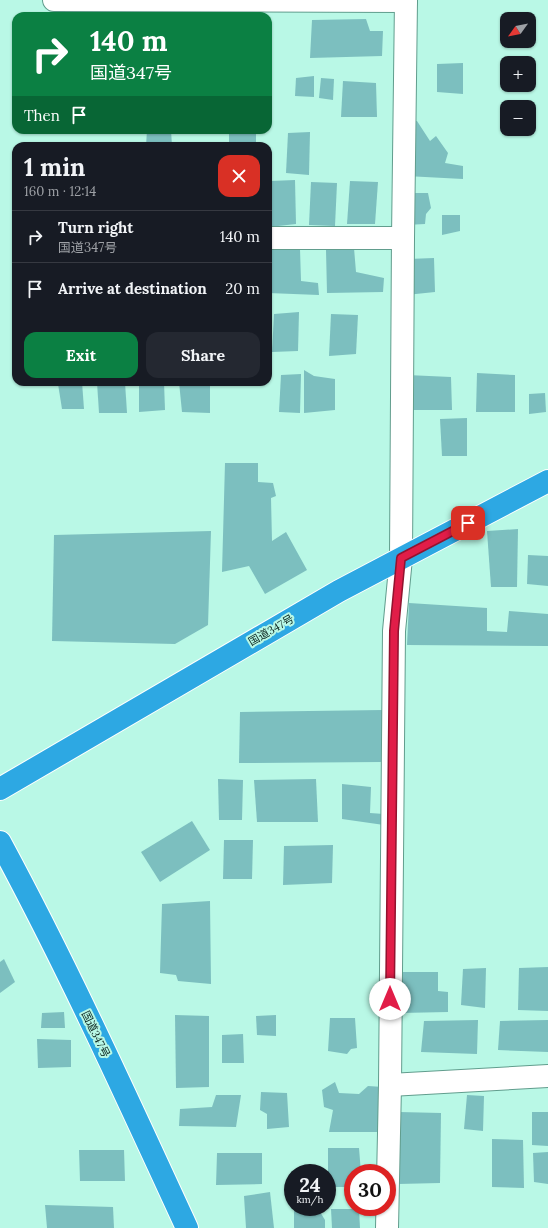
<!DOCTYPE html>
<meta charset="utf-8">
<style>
:root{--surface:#171b24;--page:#242831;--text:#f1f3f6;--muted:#9ea1a6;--line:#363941;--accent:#0b8043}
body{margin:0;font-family:Lora,"Noto Sans JP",serif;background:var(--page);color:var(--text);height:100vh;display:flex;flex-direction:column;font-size:15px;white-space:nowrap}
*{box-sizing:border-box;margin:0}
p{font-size:13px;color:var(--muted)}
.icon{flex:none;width:22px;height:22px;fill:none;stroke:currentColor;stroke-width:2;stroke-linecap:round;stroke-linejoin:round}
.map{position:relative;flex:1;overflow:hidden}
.details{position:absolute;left:12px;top:142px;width:260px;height:244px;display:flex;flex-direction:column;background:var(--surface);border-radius:12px;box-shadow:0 1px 3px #0004}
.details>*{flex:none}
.hud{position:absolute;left:12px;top:12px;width:260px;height:122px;border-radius:12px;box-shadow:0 1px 3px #0004;background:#0b8043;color:#fff;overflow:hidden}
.needle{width:26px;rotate:237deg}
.tools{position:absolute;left:500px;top:12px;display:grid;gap:8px}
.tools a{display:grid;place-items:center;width:36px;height:36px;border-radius:8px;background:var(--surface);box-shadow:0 1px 3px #0004;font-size:20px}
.speed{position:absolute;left:284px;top:1164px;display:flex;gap:8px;font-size:20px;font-weight:700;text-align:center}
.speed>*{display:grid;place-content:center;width:52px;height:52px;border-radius:50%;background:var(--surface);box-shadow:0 1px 3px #0004;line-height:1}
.speed small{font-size:10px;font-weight:400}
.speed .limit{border:6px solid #d22;background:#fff;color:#111}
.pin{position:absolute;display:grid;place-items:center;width:34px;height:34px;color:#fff;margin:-17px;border-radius:8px;box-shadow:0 2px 6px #0006}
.me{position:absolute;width:44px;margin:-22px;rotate:0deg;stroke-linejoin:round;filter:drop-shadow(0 0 3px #0008)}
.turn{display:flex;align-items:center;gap:14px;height:84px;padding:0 12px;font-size:18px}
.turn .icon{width:52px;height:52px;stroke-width:2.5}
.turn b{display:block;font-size:28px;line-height:34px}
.then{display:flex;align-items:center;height:38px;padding:0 12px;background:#0003;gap:8px;font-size:15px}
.round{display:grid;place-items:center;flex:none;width:42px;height:42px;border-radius:12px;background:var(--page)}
.summary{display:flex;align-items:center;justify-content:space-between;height:68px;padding:0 12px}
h1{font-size:24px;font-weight:700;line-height:30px}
.primary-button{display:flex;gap:8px;margin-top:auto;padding:8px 12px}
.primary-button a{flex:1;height:46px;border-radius:12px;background:var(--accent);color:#fff;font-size:16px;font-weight:700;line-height:46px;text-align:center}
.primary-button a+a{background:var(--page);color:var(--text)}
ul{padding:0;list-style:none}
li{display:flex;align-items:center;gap:12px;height:52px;padding:0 12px;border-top:1px solid var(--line)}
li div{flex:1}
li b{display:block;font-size:15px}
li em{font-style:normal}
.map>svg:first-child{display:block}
.building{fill:#7cbfbf}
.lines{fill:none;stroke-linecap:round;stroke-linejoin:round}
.minor-casing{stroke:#619d8d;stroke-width:24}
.highway-casing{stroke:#fff;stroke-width:24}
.minor{stroke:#fff;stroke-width:22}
.highway{stroke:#2da8e3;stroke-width:22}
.route-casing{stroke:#92132f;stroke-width:10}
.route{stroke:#e11d48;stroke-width:7}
.labels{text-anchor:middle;stroke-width:4;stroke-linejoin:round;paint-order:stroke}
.street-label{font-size:11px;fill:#0d2721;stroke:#b9f8e6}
</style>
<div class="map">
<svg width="548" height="1228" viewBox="0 0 548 1228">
<rect width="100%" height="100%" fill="#b9f8e6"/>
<!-- building -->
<g class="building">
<polygon points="366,19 370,31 383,31 382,56 310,58 312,20"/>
<polygon points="463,63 463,94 437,92 437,64"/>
<polygon points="314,76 314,97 295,96 296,78"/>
<polygon points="321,78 334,79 333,100 319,98"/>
<polygon points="343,81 376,83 377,117 341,117"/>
<polygon points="408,120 417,121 430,141 436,136 448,153 445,163 463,166 463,179 406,176"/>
<polygon points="147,130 171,130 172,146 146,146"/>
<polygon points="310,132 309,175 286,173 288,133"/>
<rect x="229" y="133" width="27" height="13"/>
<polygon points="86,142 86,146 59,146 59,144"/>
<polygon points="295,180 296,224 269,227 270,181"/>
<polygon points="350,181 378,182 375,224 347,224"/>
<polygon points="311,182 337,183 335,226 309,225"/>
<polygon points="408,193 428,193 431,208 426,214 425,224 406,225"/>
<polygon points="442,215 460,215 460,231 442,235"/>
<polygon points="269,248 300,249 301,281 318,283 319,295 268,293"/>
<polygon points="354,248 356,272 384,278 383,292 327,293 326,250"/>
<polygon points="434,258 435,292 406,295 408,259"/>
<polygon points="299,312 298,351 272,352 274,314"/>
<polygon points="331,314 358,315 356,354 329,356"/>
<polygon points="304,370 314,376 335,379 335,410 304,413"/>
<polygon points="477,373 515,375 515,412 476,412"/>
<polygon points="301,374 300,413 279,412 281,375"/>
<polygon points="407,375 451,377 452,410 407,410"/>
<polygon points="82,382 84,409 62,409 58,384"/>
<polygon points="97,382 125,382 127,413 99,413"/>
<polygon points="139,382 164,382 165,410 139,412"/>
<polygon points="179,382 210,382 210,413 182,412"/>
<polygon points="545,393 546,412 529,414 529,394"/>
<polygon points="467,418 467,456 442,456 440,419"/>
<polygon points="225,463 258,463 258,482 273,483 276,496 271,498 272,541 286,532 307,570 265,594 249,566 222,572"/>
<polygon points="518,529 517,587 491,587 487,531"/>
<polygon points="211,531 208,625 175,644 52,641 54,535"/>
<polygon points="528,555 548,556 548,586 527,584"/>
<polygon points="409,603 487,608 487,631 507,632 509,611 548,614 548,646 407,645"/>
<polygon points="383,710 381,762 239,763 240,712"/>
<polygon points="218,779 243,780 242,820 219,820"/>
<polygon points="316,779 318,822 257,822 254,780"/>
<polygon points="342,784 371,787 370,813 384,814 384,825 342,819"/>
<polygon points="192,821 210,850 160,882 141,852"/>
<polygon points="224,840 253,840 252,879 223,879"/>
<polygon points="333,845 332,883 283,885 284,846"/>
<polygon points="210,901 211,984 178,981 176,975 160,973 162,904"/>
<polygon points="4,959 15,982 0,993 0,962"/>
<polygon points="548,967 548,1011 518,1010 519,968"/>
<polygon points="486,968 485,1008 461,1005 463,969"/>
<polygon points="401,972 438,972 438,991 448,992 448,1012 400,1013"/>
<polygon points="64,1012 65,1028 41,1028 42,1013"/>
<polygon points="175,1015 209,1016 209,1087 176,1088"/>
<polygon points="276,1015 276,1036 257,1035 256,1016"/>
<polygon points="330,1018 355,1018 357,1048 351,1049 347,1054 328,1051"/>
<polygon points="478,1020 477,1054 421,1052 424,1021"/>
<polygon points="548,1020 548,1052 498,1050 500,1021"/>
<polygon points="243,1034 244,1063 222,1063 222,1035"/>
<polygon points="37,1039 71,1040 71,1067 38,1068"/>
<polygon points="335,1082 339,1093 359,1094 368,1086 383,1087 382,1132 329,1132 333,1110 324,1107 322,1090"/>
<polygon points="261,1092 287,1093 289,1127 267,1129 267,1114 260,1110"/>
<polygon points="216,1095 241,1095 236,1127 179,1126 180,1109 212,1107"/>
<polygon points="467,1095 484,1096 483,1131 464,1129"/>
<polygon points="399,1112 441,1113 440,1183 398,1184"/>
<polygon points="532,1112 548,1112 548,1146 532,1145"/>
<polygon points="492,1139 523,1140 524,1188 492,1187"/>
<polygon points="328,1148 359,1148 361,1173 353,1173 353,1187 328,1187"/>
<polygon points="79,1150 124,1150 125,1181 80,1181"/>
<polygon points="548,1152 548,1184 534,1182 533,1153"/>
<polygon points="217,1153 262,1153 262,1184 216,1185"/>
<polygon points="270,1192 274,1228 246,1228 244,1196"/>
<polygon points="45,1205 113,1207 114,1228 47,1228"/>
<polygon points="294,1207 317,1207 325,1220 325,1228 294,1228"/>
<polygon points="331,1209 359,1209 360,1228 332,1228"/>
</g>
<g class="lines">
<defs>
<g id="minor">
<polyline points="54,0 406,1"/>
<polyline points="268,238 403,238"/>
<polyline points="390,1085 548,1076"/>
<polyline points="387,1228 390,1085 394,631 401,558 403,238 406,0"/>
</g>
<g id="highway">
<polyline points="0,789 339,591 548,481"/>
<path d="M0,842C68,968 127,1098 187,1228"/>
</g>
</defs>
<!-- minor casing -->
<use href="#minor" class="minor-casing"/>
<!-- highway casing -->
<use href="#highway" class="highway-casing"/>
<!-- minor -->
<use href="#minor" class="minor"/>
<!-- highway -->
<use href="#highway" class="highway"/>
</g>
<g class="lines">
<defs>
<polyline id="route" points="390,999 394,631 401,558 468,523"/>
</defs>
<!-- route casing -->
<use href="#route" class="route-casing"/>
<!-- route -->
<use href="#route" class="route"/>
</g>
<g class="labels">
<!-- street labels -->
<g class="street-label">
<text transform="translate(271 630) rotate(-30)" y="4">国道347号</text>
<text transform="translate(96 1034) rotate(64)" y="4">国道347号</text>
</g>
</g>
</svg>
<div class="tools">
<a><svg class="needle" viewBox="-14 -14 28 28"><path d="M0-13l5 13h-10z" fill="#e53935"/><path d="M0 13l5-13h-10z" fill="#9ea1a6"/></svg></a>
<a>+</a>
<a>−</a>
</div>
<div class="speed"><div>24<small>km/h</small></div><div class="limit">30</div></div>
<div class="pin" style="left:468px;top:523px;background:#d93025"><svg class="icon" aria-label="arrive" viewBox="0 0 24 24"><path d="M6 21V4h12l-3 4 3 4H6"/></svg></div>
<svg class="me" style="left:390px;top:999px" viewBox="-20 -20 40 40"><circle r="19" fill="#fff"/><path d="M0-13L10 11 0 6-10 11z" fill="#e11d48"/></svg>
<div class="hud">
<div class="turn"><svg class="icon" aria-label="right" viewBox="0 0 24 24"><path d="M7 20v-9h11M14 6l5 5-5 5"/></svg><div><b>140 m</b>国道347号</div></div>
<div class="then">Then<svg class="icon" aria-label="arrive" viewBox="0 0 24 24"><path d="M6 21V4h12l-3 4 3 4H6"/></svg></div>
</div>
<section class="details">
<div class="summary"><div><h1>1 min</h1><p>160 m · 12:14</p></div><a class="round" style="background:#d93025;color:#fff"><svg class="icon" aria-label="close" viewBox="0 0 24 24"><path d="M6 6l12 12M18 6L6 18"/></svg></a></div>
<ul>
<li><svg class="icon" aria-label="right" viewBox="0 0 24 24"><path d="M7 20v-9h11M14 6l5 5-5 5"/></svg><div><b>Turn right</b><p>国道347号</p></div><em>140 m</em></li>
<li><svg class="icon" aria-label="arrive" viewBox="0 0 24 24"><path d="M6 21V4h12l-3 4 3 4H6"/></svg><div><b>Arrive at destination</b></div><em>20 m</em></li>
</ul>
<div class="primary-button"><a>Exit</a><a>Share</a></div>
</section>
</div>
